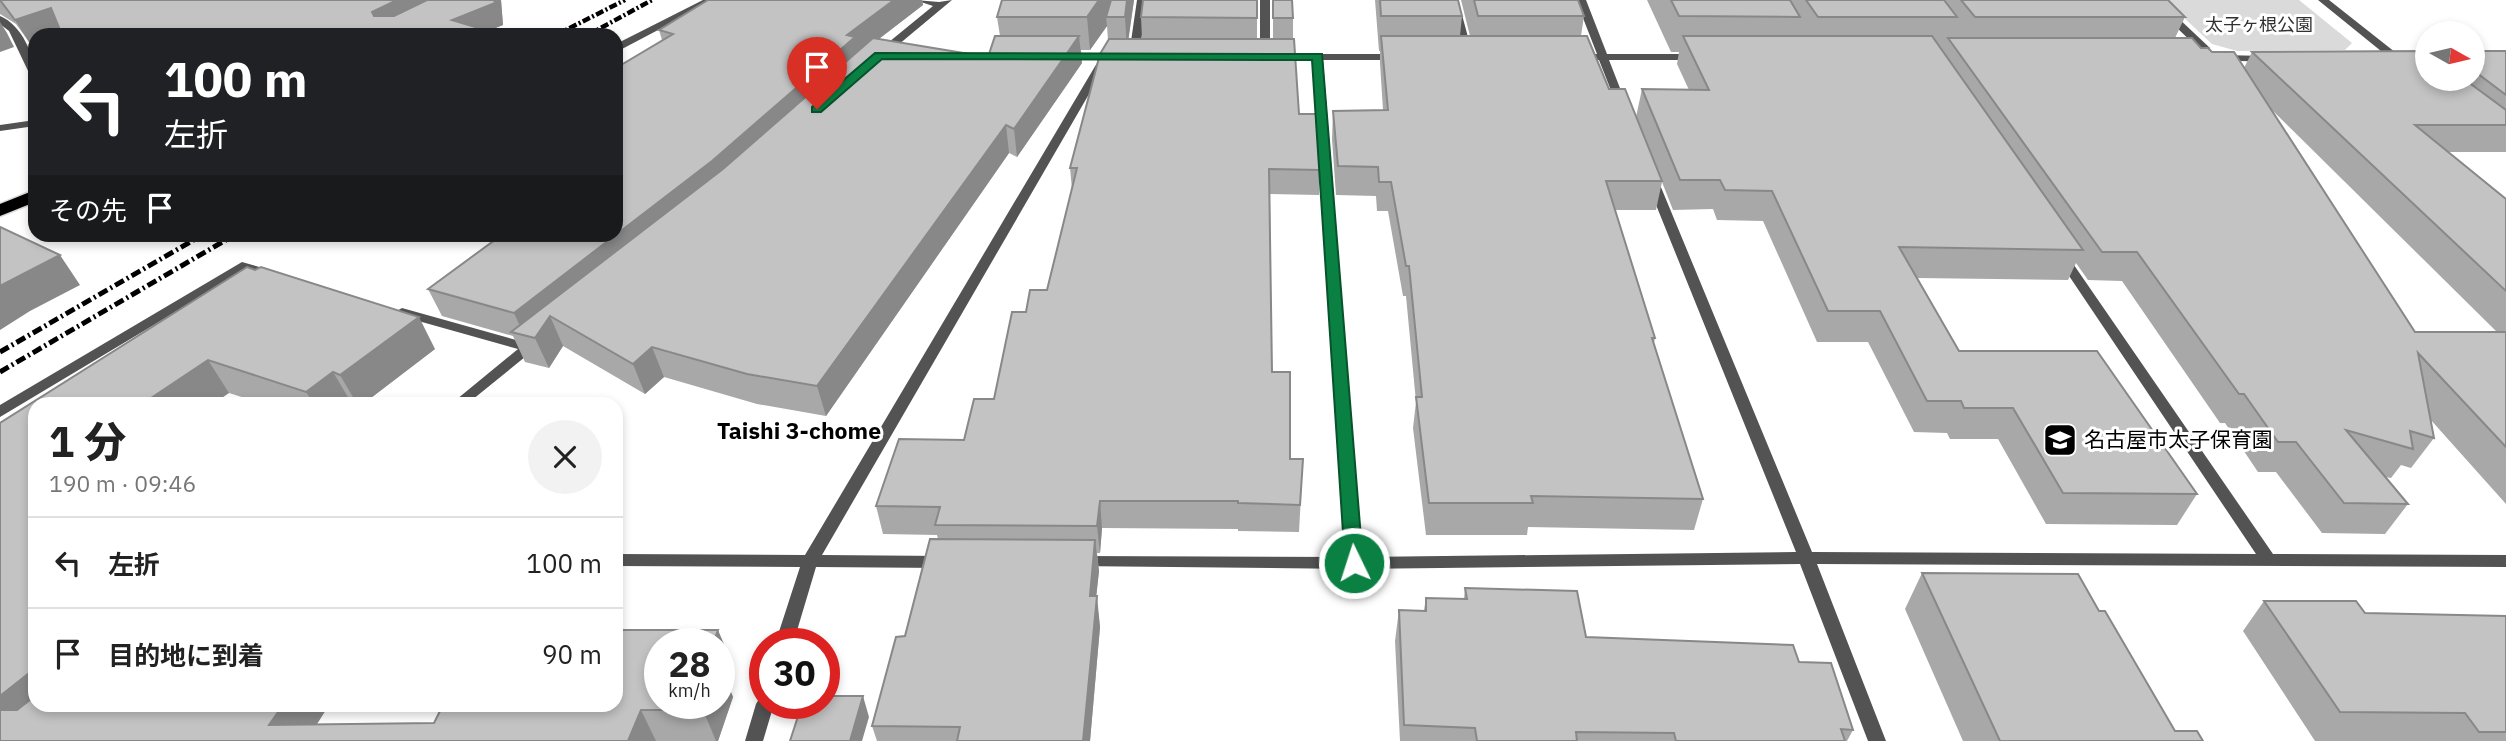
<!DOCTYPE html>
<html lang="ja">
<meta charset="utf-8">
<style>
:root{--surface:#fff;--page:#f2f2f2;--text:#222;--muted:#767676;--line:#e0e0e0}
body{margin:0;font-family:"IBM Plex Sans","Noto Sans JP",sans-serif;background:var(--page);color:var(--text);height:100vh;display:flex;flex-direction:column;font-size:26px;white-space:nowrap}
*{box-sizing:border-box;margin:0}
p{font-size:23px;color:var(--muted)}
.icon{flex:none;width:38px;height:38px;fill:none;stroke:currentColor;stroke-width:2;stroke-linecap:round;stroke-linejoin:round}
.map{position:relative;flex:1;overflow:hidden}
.details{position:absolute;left:28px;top:397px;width:595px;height:315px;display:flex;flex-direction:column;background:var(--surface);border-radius:21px;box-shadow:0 4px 10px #0003}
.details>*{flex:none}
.banner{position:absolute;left:28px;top:28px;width:595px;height:214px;border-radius:21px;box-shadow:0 4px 10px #0003;background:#202124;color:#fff;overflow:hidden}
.needle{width:46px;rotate:98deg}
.fabs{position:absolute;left:2415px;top:21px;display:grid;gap:14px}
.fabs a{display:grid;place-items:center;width:70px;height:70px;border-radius:50%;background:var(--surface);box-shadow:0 4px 10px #0003;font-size:35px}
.speed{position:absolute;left:644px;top:628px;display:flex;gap:14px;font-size:35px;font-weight:700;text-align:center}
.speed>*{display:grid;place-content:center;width:91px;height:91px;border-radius:50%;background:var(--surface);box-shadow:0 4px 10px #0003;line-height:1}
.speed small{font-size:18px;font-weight:400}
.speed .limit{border:10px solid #d22;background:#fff;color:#111}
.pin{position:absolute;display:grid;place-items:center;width:60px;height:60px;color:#fff;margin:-72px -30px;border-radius:50% 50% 50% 0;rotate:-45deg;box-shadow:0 0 7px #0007}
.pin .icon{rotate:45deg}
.me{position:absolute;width:77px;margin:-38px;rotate:356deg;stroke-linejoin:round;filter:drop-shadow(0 0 5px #0008)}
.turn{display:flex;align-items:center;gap:24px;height:147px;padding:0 21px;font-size:32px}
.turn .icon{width:91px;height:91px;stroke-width:2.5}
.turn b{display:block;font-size:49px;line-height:60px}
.then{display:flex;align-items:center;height:66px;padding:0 21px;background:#0003;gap:14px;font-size:26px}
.round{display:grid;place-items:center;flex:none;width:74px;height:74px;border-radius:37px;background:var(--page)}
.headline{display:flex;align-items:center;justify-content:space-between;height:119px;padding:0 21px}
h1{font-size:42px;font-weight:800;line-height:52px}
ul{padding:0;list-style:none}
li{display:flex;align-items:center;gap:21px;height:91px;padding:0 21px;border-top:2px solid var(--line)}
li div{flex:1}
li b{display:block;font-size:26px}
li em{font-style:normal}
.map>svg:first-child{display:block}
.green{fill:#dadada}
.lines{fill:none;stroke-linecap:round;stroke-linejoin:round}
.highway-casing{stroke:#dbdbdb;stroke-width:3}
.street{fill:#535353;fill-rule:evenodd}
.highway{fill:#000;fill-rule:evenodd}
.rail-far1{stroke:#000;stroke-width:4.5;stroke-dasharray:8 2.5 2 2.5;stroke-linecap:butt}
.rail{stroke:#000;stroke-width:5;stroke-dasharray:10 3.5 2 3.5;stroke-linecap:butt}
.wall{fill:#a8a8a8;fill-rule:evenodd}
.shaded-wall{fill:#888}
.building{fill:#c3c3c3;stroke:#888;stroke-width:2}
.route{fill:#0b8043;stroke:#07532c;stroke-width:2}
.labels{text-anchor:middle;stroke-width:6;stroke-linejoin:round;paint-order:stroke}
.far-park-label{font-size:18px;fill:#313131;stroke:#fff}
.poi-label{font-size:21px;fill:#000;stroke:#fff;text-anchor:start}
.neighbourhood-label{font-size:23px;font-weight:bold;fill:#000;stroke:#fff}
</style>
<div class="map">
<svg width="2506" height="741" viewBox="0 0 2506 741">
<rect width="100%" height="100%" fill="#fff"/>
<!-- green -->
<polygon class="green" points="2165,0 2299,0 2352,43 2345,50 2237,51 2212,44"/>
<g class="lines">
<defs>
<polygon id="highway" points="35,190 35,202 0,216 0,204"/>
</defs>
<!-- highway casing -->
<use href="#highway" class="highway-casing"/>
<!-- street -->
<g class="street">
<polygon points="703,0 715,0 622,49 616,50 616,44"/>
<polygon points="915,0 939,2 952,0 886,55 878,55 878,51 933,6"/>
<polygon points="1137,0 1147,0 1139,55 1134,58 1129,55"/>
<polygon points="1260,0 1270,0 1270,57 1265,60 1260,57"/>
<polygon points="1448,0 1458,0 1472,52 1471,54 1463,54 1462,52"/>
<polygon points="1576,0 1586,0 1607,54 1694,54 1699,57 1694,60 1609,60 1627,106 1626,108 1618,108 1599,60 1578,60 1573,57 1578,54 1597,54"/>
<polygon points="2148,0 2159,0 2210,48 2211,60 2203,60 2201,51"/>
<polygon points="2318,0 2329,0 2405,60 2405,64 2397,64"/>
<path d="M0,16C22,25 35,56 35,78L30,75L9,31L0,24Z"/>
<polygon points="1064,53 1117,53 1122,56 1117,59 1060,58 1060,54"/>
<polygon points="1277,54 1397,54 1402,57 1397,60 1323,60 1362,557 1796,552 1646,180 1652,176 1658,180 1812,552 2256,554 2055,255 2061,251 2065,252 2273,554 2506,555 2506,567 1817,564 1886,741 1868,741 1800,564 1354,569 1073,566 1071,562 1073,558 1079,556 1345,557 1313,60 1273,59 1273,55"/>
<polygon points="2219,55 2268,56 2273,59 2268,62 2215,60 2215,56"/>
<polygon points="1102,60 1107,63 822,555 944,556 950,558 952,562 950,566 944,568 816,567 793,644 775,644 800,567 616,566 616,554 805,555 1097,63"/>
<polygon points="35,120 35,126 0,131 0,125"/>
<polygon points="242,262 277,272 278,275 272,279 244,271 0,417 0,405"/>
<polygon points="402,308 527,343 534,340 541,344 467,404 451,404 518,349 397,315 395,312"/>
<polygon points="765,697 765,704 774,704 763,741 745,741 756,704 759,699"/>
</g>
<!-- highway -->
<use href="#highway" class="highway"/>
<!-- rail-far1 -->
<g class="rail-far1">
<polyline points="556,35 625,0"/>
<polyline points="588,35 652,0"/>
</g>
<!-- rail -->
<g class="rail">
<polyline points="0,352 204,234"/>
<polyline points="0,372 236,234"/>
</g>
</g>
<!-- wall -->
<g class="wall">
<polygon points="0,0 501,0 503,25 483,33 484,35 62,35 61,31 49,35 35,35 35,40 29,42 16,24 0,14"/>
<polygon points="706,0 922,0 923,5 879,39 988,57 1000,36 997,17 1002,0 1134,0 1128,39 1142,39 1141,17 1257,0 1257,39 1273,39 1273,0 1293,18 1293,39 1299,114 1320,170 1319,195 1270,194 1272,372 1290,459 1303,459 1299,532 1238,531 1238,529 1102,528 1100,553 1097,553 1099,571 1096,596 1100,627 1090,741 877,741 872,726 905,636 938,539 937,535 883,534 876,506 964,440 994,399 1026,312 1047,290 1072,189 1070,168 1108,40 1107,26 1090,50 1081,50 1082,63 1017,157 1009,153 826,416 757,404 664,377 645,394 563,346 549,368 525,362 513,336 442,316 428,289 616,234 662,40 659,30 706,1"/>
<path d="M1375,0H1458L1462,16L1460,36H1470L1461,0H1578L1584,16L1581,36L1609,89L1636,117L1642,89L1689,90L1677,64L1679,52H1671L1647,0H2168L2185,17L2175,38L2212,52L2244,68L2252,52L2427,79H2473V51H2506V152H2448L2506,199V504L2430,419L2434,438L2411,468L2401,465L2391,478L2385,477L2408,504L2385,534L2322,533L2276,472H2258L2225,423H2220L2122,281L2088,280L2076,263L2068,280L1917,278L1959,351L2197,494L2177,525L2046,524L1998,439H1950L1947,433L1914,432L1868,342H1817L1763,221L1717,220L1713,209L1673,210L1662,182L1656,210H1615L1655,338L1654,343L1703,499L1694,530L1528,527L1527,535H1426L1413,428L1416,402L1406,296H1403L1388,211H1377L1376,196L1336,195L1332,139L1333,111L1383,110L1380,63V51H1379ZM2271,109L2497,332H2415Z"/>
<polygon points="247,267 435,349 363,404 264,404 229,393 35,404 35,705 329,705 317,724 434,723 732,663 726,680 733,697 718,741 0,741 0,423"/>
<polygon points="1922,573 2099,611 2175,731 2203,741 1963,741 1905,609"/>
<polygon points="1465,588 1586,637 1799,662 1853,730 1847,741 1400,741 1395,641 1399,610 1424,610 1426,598 1464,599"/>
<polygon points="2264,601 2365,613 2506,616 2506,741 2315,741 2243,631"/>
</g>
<!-- shaded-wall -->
<g class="shaded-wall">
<polygon points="397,0 450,0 381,34 372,12"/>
<polygon points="494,0 501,0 503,25 483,33 484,35 458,35 452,20"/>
<polygon points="894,0 922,0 923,5 859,54 550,316 563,346 549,368 535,338 524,335 514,313 847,35"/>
<polygon points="1099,0 1119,0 1106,17 1107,26 1090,50 1087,17"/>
<polygon points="1127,0 1134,0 1127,50 1125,17"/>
<polygon points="51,8 64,30 49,35 35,35 35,40 29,42 15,20"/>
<polygon points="0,22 7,33 14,47 0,52"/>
<polygon points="272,31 274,35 247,35"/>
<polygon points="1079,36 1082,63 1017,157 1014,129"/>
<polygon points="1006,125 1009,153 826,416 817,386"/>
<polygon points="60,255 80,285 30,311 0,330 0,286"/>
<polygon points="419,317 435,349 363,404 357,404 340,375"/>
<polygon points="652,347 664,377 645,394 633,364"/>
<polygon points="208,360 229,393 213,404 142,404"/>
<polygon points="333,372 352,404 314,404 306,392"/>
<polygon points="1100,501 1102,528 1100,553 1097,526"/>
<polygon points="1095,540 1099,571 1093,627 1090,596"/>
<polygon points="1097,596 1100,627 1090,741 1083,741"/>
<polygon points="718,630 732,663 726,680 733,697 718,741 716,741 703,710 705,704 719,704 719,644 713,644"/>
<polygon points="33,670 35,672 35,705 0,719 0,696"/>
<polygon points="863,696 869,717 862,741 850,741"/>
<polygon points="283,705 329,705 306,741 269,725"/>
<polygon points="641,710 656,741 628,741"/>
</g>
<!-- building -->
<g class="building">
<polygon points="0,0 397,0 372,12 374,16 394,16 427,0 494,0 495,3 452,20 482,29 470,35 285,35 272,31 247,35 62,35 51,8 15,20"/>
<polygon points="708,0 894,0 847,35 855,37 712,161 514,313 428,289 503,234 616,234 616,68 673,34 659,30"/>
<polygon points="1002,0 1099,0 1087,17 997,17"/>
<polygon points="1111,0 1127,0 1125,17 1106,17"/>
<polygon points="1143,0 1257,0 1257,18 1141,17"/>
<polygon points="1273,0 1292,0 1293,18 1273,18"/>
<polygon points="1380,0 1458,0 1462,16 1381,16"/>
<polygon points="1474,0 1578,0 1584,16 1478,16"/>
<polygon points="1671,0 1790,0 1800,17 1679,16"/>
<polygon points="1806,0 1944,0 1957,17 1818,17"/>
<polygon points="1961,0 2168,0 2185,17 1975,17"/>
<polygon points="995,36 1079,36 1014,129 1006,125 817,386 747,374 652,347 633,364 550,316 535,338 511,332 723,169 873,38 988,57"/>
<polygon points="1381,36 1587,36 1609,89 1625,89 1662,181 1606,181 1655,338 1652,338 1703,499 1531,496 1533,503 1429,503 1416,397 1422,397 1409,266 1406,266 1391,182 1379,182 1378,167 1338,166 1333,111 1388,110"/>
<polygon points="1683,36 1932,36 2083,250 1899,247 1959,351 2097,351 2197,494 2063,493 2013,408 1964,408 1961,401 1927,401 1880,311 1828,311 1772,191 1725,190 1720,180 1680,180 1642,89 1709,90"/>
<polygon points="1948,38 2192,38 2201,48 2208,48 2212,52 2234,52 2415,332 2506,332 2506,447 2418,353 2434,438 2410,431 2413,449 2346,430 2408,504 2344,503 2296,442 2278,442 2244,394 2239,394 2137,252 2102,252"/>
<polygon points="1109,39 1294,39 1299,114 1316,114 1320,170 1269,169 1272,372 1290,372 1290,459 1303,459 1300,505 1238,503 1238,501 1100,501 1097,526 935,525 940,507 876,506 899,439 964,440 974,399 994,399 1012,312 1026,312 1030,290 1047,290 1077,168 1070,168 1100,54"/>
<polygon points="2426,51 2427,52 2427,79 2464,79 2506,110 2506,125 2415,125 2506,199 2506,291 2252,52"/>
<polygon points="2473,51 2506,51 2506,95 2473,70"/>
<polygon points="0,227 60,255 0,286"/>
<polygon points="247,267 255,270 261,267 419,317 340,375 333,372 306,392 208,360 142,404 35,404 35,670 33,670 0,696 0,423"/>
<polygon points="930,539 1095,540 1090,596 1097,596 1083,741 957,741 960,727 872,726 896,637 905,636"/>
<polygon points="1922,573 2078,574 2099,611 2105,611 2175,731 2197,731 2203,741 2000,741"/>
<polygon points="1465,588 1577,591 1586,637 1793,645 1799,662 1831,663 1853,730 1841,729 1845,741 1676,741 1674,733 1576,732 1577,741 1477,741 1475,728 1404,725 1399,610 1426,611 1426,598 1467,599"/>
<polygon points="2264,601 2356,601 2365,613 2506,616 2506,732 2479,732 2465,713 2340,712"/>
<polygon points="616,630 718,630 713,644 660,644 660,704 705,704 703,710 641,710 628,741 0,741 0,710 17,710 35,696 35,705 283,705 269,725 434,723 443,705 616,705"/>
<polygon points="824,696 863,696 850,741 790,741 802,704 824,704"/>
</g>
<!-- route -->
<polygon class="route" points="875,53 1322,54 1363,563 1361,568 1348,568 1345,563 1312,60 882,59 821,112 812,112 812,107"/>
<!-- icons -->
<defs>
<symbol id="school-square" viewBox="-11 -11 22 22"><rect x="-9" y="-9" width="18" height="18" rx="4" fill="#000" stroke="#fff"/><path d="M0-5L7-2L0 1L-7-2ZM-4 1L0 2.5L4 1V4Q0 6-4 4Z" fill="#fff"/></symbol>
</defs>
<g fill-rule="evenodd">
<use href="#school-square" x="2041" y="421" width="38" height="38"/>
</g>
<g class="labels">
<!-- far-park labels -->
<g class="far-park-label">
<text x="2259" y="31">太子ヶ根公園</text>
</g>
<!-- poi labels -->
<g class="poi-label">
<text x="2084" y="447">名古屋市太子保育園</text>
</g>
<!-- neighbourhood labels -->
<g class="neighbourhood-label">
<text x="799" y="439">Taishi 3-chome</text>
</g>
</g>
</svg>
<div class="fabs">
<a><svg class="needle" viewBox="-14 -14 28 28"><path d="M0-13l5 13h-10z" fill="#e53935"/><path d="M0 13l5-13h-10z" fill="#767676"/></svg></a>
</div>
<div class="speed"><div>28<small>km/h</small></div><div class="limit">30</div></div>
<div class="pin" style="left:817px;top:109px;background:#d93025"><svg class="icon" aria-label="arrive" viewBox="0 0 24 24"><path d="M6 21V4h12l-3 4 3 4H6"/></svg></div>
<svg class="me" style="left:1354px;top:563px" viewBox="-20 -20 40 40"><circle r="17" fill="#0b8043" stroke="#fff" stroke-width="3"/><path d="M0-11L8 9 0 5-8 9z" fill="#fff"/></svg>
<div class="banner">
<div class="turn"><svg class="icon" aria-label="left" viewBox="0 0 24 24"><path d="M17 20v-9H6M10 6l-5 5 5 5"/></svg><div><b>100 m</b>左折</div></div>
<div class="then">その先<svg class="icon" aria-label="arrive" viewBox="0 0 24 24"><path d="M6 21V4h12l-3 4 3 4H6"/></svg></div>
</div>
<section class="details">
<div class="headline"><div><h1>1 分</h1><p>190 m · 09:46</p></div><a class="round"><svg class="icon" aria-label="close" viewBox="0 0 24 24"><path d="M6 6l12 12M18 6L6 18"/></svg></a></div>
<ul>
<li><svg class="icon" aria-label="left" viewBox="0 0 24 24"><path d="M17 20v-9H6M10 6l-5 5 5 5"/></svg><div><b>左折</b></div><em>100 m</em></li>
<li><svg class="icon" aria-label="arrive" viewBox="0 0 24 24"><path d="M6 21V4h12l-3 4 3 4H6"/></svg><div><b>目的地に到着</b></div><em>90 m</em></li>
</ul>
</section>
</div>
